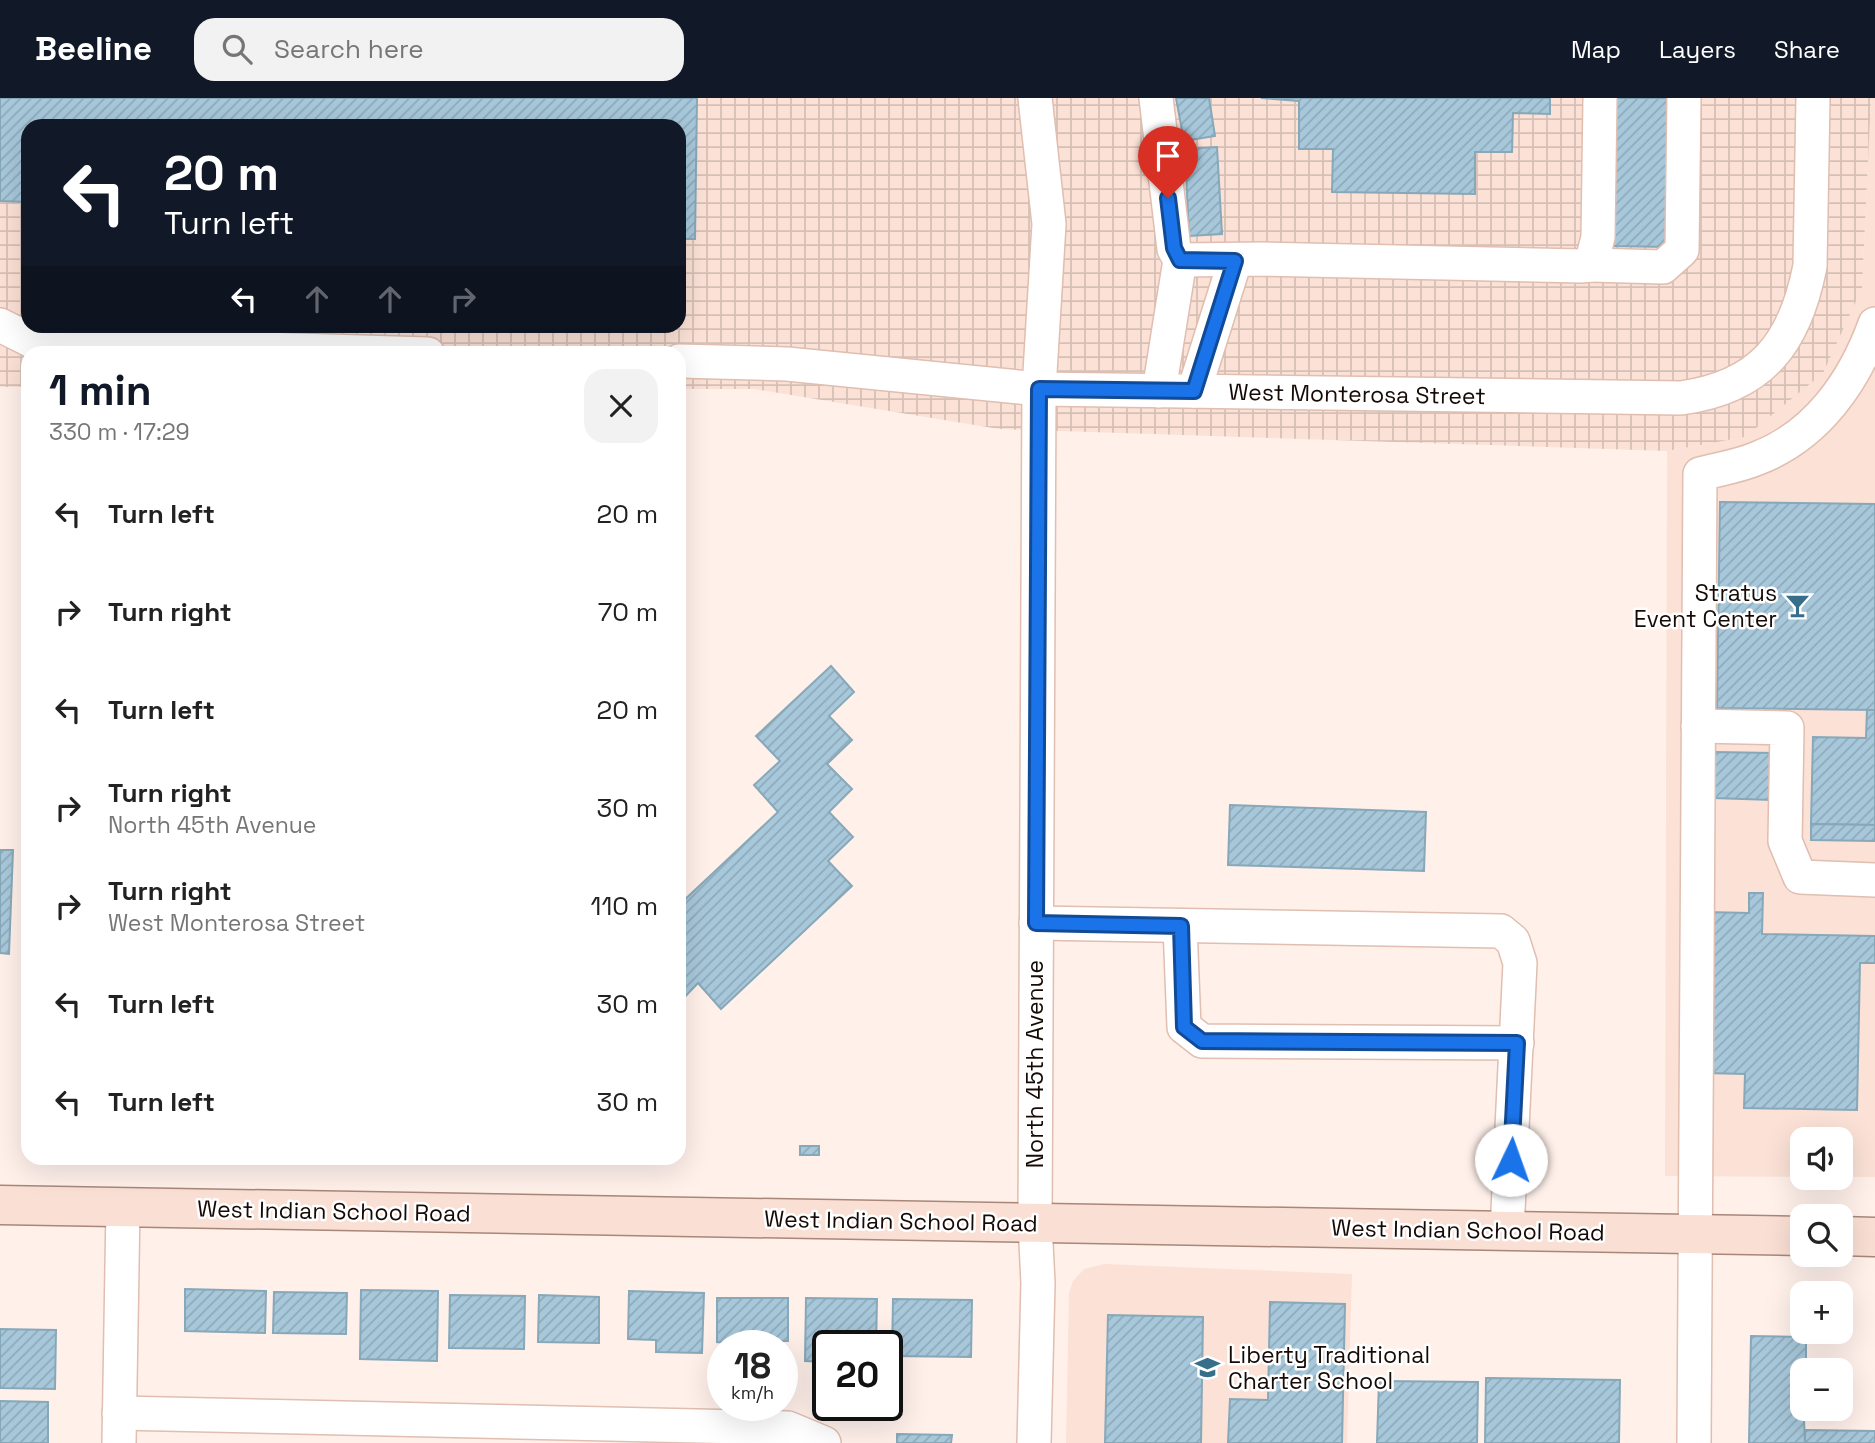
<!DOCTYPE html>
<meta charset="utf-8">
<style>
:root{--surface:#fff;--page:#f2f2f2;--text:#222;--muted:#767676;--accent:#111827}
body{margin:0;font-family:"Space Grotesk",sans-serif;background:var(--page);color:var(--text);height:100vh;display:flex;flex-direction:column;font-size:26px;white-space:nowrap}
*{box-sizing:border-box;margin:0}
p{font-size:23px;color:var(--muted)}
.icon{flex:none;width:38px;height:38px;fill:none;stroke:currentColor;stroke-width:2;stroke-linecap:round;stroke-linejoin:round}
.map{position:relative;flex:1;overflow:hidden}
.drawer{position:absolute;left:21px;top:248px;width:665px;height:819px;display:flex;flex-direction:column;background:var(--surface);border-radius:21px;box-shadow:0 7px 28px #0002}
.drawer>*{flex:none}
.guide{position:absolute;left:21px;top:21px;width:665px;height:214px;border-radius:21px;box-shadow:0 7px 28px #0002;background:#111827;color:#fff;overflow:hidden}
.tools{position:absolute;left:1790px;top:1029px;display:grid;gap:14px}
.tools a{display:grid;place-items:center;width:63px;height:63px;border-radius:14px;background:var(--surface);box-shadow:0 7px 28px #0002;font-size:35px}
.speed{position:absolute;left:707px;top:1232px;display:flex;gap:14px;font-size:35px;font-weight:700;text-align:center}
.speed>*{display:grid;place-content:center;width:91px;height:91px;border-radius:50%;background:var(--surface);box-shadow:0 7px 28px #0002;line-height:1}
.speed small{font-size:18px;font-weight:400}
.speed .limit{border:4px solid #111;border-radius:10px;background:#fff;color:#111}
.pin{position:absolute;display:grid;place-items:center;width:60px;height:60px;color:#fff;margin:-72px -30px;border-radius:50% 50% 50% 0;rotate:-45deg;box-shadow:0 0 7px #0007}
.pin .icon{rotate:45deg}
.me{position:absolute;width:77px;margin:-38px;rotate:3deg;stroke-linejoin:round;filter:drop-shadow(0 0 5px #0008)}
.turn{display:flex;align-items:center;gap:24px;height:147px;padding:0 28px;font-size:32px}
.turn .icon{width:91px;height:91px;stroke-width:2.5}
.turn b{display:block;font-size:49px;line-height:60px}
.lanes{display:flex;align-items:center;height:66px;padding:0 28px;background:#0003;justify-content:center;gap:35px;direction:ltr}
.lanes .off{opacity:.35}
.round{display:grid;place-items:center;flex:none;width:74px;height:74px;border-radius:21px;background:var(--page)}
.summary{display:flex;align-items:center;justify-content:space-between;height:119px;padding:0 28px}
h1{font-size:42px;font-weight:700;line-height:52px;color:var(--accent)}
ul{padding:0;list-style:none}
li{display:flex;align-items:center;gap:21px;height:98px;padding:0 28px}
li div{flex:1}
li b{display:block;font-size:26px}
li em{font-style:normal}
header{display:flex;align-items:center;gap:42px;box-sizing:border-box;height:98px;padding:0 35px;background:var(--accent);color:#fff}
header strong{font-size:33px}
nav{display:flex;gap:38px;margin-inline-start:auto;font-size:24px}
.search{width:490px;height:63px;background:var(--page);display:flex;align-items:center;gap:18px;box-sizing:border-box;padding:0 24px;border-radius:21px;color:var(--muted);font-size:26px}
.map>svg:first-child{display:block}
.built{fill:#fbe1d6}
.industrial{fill:url(#industrial-grid);fill-rule:evenodd}
.building{fill:url(#building-hatch);stroke:#87a8b9;stroke-width:2}
.lines{fill:none;stroke-linecap:round;stroke-linejoin:round}
.minor-casing{stroke:#e0beb0;stroke-width:36}
.major-casing{stroke:#a88779;stroke-width:41}
.minor{stroke:#fff;stroke-width:33}
.major{stroke:#fadfd4;stroke-width:38}
.route-casing{stroke:#114b97;stroke-width:18}
.route{stroke:#1a73e8;stroke-width:12}
.labels{text-anchor:middle;stroke-width:5;stroke-linejoin:round;paint-order:stroke}
.street-label{font-size:23px;fill:#150a06;stroke:#fff}
.poi-label{font-size:23px;fill:#150a06;stroke:#fff;text-anchor:end}
</style>
<header>
<strong>Beeline</strong>
<div class="search"><svg class="icon" aria-label="search" viewBox="0 0 24 24"><circle cx="10" cy="10" r="6"/><path d="M15 15l6 6"/></svg>Search here</div>
<nav><a>Map</a><a>Layers</a><a>Share</a></nav>
</header>
<div class="map">
<svg width="1875" height="1345" viewBox="0 0 1875 1345">
<defs>
<pattern id="industrial-grid" width="8" height="8" patternUnits="userSpaceOnUse" patternTransform="scale(1.75)"><rect width="8" height="8" fill="#fbe1d6"/><path d="M0 4h8M4 0v8" fill="none" stroke="#d6c0b6"/></pattern>
<pattern id="building-hatch" width="6" height="6" patternUnits="userSpaceOnUse" patternTransform="scale(1.75)"><rect width="6" height="6" fill="#a7c8db"/><path d="M-1 1l2-2M0 6l6-6M5 7l2-2" fill="none" stroke="#8faaba"/></pattern>
</defs>
<rect width="100%" height="100%" fill="#fff0ea"/>
<!-- built -->
<g class="built">
<polygon points="1871,0 1875,0 1875,1079 1841,1079 1841,1041 1802,1041 1802,1079 1665,1078 1667,353 1745,339 1862,190"/>
<polygon points="1104,1166 1352,1176 1347,1345 1066,1345 1069,1195 1073,1183 1084,1171"/>
</g>
<!-- industrial -->
<path class="industrial" d="M0,0H1871L1862,190L1823,275L1745,339L1667,353L999,331L754,291H679V256H28V289H0ZM28,28H679V228H28Z"/>
<!-- building -->
<g class="building">
<polygon points="0,0 697,0 695,141 679,141 679,28 28,28 28,104 0,103"/>
<polygon points="1176,0 1209,0 1215,38 1184,43"/>
<polygon points="1261,0 1550,0 1550,16 1513,15 1512,54 1475,54 1475,96 1332,94 1333,51 1299,51 1299,3"/>
<polygon points="1614,0 1669,0 1667,149 1612,148"/>
<polygon points="1217,49 1222,136 1189,138 1185,51"/>
<polygon points="1720,404 1875,406 1875,612 1717,610"/>
<polygon points="831,568 854,594 829,618 852,642 827,666 852,691 829,714 853,739 828,763 852,788 721,911 698,885 679,905 679,807 778,714 754,687 780,663 756,638"/>
<polygon points="1867,612 1875,612 1875,727 1811,726 1813,639 1866,640"/>
<polygon points="1715,654 1773,655 1772,702 1713,700"/>
<polygon points="1230,707 1426,714 1424,773 1228,767"/>
<polygon points="1811,726 1875,727 1875,743 1811,742"/>
<polygon points="0,752 13,752 9,856 0,855"/>
<polygon points="1749,795 1763,795 1762,836 1875,838 1875,865 1860,865 1857,1012 1744,1010 1745,976 1705,975 1708,814 1749,815"/>
<rect x="800" y="1048" width="19" height="9"/>
<polygon points="185,1191 266,1193 265,1235 185,1233"/>
<polygon points="361,1192 438,1193 437,1263 360,1261"/>
<polygon points="629,1193 704,1195 702,1255 656,1254 656,1242 628,1241"/>
<polygon points="274,1194 347,1195 346,1236 273,1235"/>
<polygon points="450,1197 525,1198 524,1251 449,1250"/>
<polygon points="539,1197 599,1199 599,1245 538,1244"/>
<polygon points="717,1200 788,1200 788,1243 755,1243 755,1248 717,1244"/>
<polygon points="806,1200 877,1201 876,1248 828,1248 828,1264 805,1263"/>
<polygon points="893,1201 972,1202 971,1259 892,1258"/>
<polygon points="1270,1204 1345,1206 1342,1345 1228,1345 1230,1301 1268,1302"/>
<polygon points="1108,1217 1203,1219 1201,1345 1105,1345"/>
<polygon points="0,1231 56,1232 55,1291 0,1290"/>
<polygon points="1751,1238 1806,1239 1806,1272 1802,1272 1805,1345 1749,1345"/>
<rect x="718" y="1259" width="5" height="43"/>
<polygon points="1486,1280 1620,1282 1619,1345 1485,1345"/>
<polygon points="1379,1283 1478,1284 1477,1345 1377,1345"/>
<polygon points="0,1303 48,1304 48,1345 0,1345"/>
<polygon points="1805,1332 1875,1333 1875,1345 1805,1345"/>
<polygon points="897,1336 952,1337 951,1345 897,1345"/>
</g>
<g class="lines">
<defs>
<g id="minor">
<polyline points="1156,0 1174,151 1180,162 1263,161 1581,168 1591,167 1598,139 1600,0"/>
<polyline points="1591,167 1663,169 1682,152 1684,0"/>
<polyline points="0,227 34,244 428,256"/>
<path d="M679,263L787,266L1039,291L1681,300C1762,289 1795,245 1810,168L1813,0"/>
<polyline points="1159,293 1180,162"/>
<polyline points="1194,293 1235,163"/>
<polyline points="1698,628 1787,630 1785,743 1800,779 1875,782"/>
<polyline points="1036,825 1501,833 1513,843 1520,865 1507,1133"/>
<polyline points="1180,828 1184,929 1202,943 1517,945"/>
<polyline points="119,1315 788,1330 824,1345"/>
<polyline points="119,1345 123,1109"/>
<polyline points="1034,1345 1038,1185 1035,1125 1039,291 1049,126 1035,0"/>
<path d="M1694,1345L1700,376C1719,371 1740,368 1758,360C1817,337 1854,284 1875,226"/>
</g>
<g id="major">
<polyline points="0,1107 1802,1138"/>
<polyline points="1841,1138 1875,1139"/>
</g>
</defs>
<!-- minor casing -->
<use href="#minor" class="minor-casing"/>
<!-- major casing -->
<use href="#major" class="major-casing"/>
<!-- minor -->
<use href="#minor" class="minor"/>
<!-- major -->
<use href="#major" class="major"/>
</g>
<g class="lines">
<defs>
<polyline id="route" points="1168,100 1174,150 1180,162 1235,163 1194,293 1039,291 1036,825 1181,828 1184,929 1202,943 1517,945 1511,1062"/>
</defs>
<!-- route casing -->
<use href="#route" class="route-casing"/>
<!-- route -->
<use href="#route" class="route"/>
</g>
<!-- icons -->
<defs>
<symbol id="bar-bare" viewBox="-9 -9 18 18"><path d="M-6-5H6L.8 .8V4.5H3.5V6h-7V4.5H-.8V.8Z" fill="#376e89" stroke="#fff" stroke-width="2.5" paint-order="stroke"/></symbol>
<symbol id="school-bare" viewBox="-9 -9 18 18"><path d="M0-5L7-2L0 1L-7-2ZM-4 1L0 2.5L4 1V4Q0 6-4 4Z" fill="#376e89" stroke="#fff" stroke-width="2.5" paint-order="stroke"/></symbol>
</defs>
<g fill-rule="evenodd">
<use href="#bar-bare" x="1780" y="490" width="35" height="35"/>
<use href="#school-bare" x="1190" y="1252" width="35" height="35"/>
</g>
<g class="labels">
<!-- street labels -->
<g class="street-label">
<text transform="translate(1357 296) rotate(1)" y="8">West Monterosa Street</text>
<text transform="translate(1035 966) rotate(-90)" y="8">North 45th Avenue</text>
<text transform="translate(334 1113) rotate(1)" y="8">West Indian School Road</text>
<text transform="translate(901 1123) rotate(1)" y="8">West Indian School Road</text>
<text transform="translate(1468 1132) rotate(1)" y="8">West Indian School Road</text>
</g>
<!-- poi labels -->
<g class="poi-label">
<text x="1777" y="503">Stratus<tspan x="1777" dy="26">Event Center</tspan></text>
<text x="1228" y="1265" text-anchor="start">Liberty Traditional<tspan x="1228" dy="26">Charter School</tspan></text>
</g>
</g>
</svg>
<div class="tools">
<a><svg class="icon" aria-label="sound" viewBox="0 0 24 24"><path d="M4 9h4l5-4v14l-5-4H4zM17 9q2 3 0 6"/></svg></a>
<a><svg class="icon" aria-label="search" viewBox="0 0 24 24"><circle cx="10" cy="10" r="6"/><path d="M15 15l6 6"/></svg></a>
<a>+</a>
<a>−</a>
</div>
<div class="speed"><div>18<small>km/h</small></div><div class="limit">20</div></div>
<div class="pin" style="left:1168px;top:100px;background:#d93025"><svg class="icon" aria-label="arrive" viewBox="0 0 24 24"><path d="M6 21V4h12l-3 4 3 4H6"/></svg></div>
<svg class="me" style="left:1511px;top:1062px" viewBox="-20 -20 40 40"><circle r="19" fill="#fff"/><path d="M0-13L10 11 0 6-10 11z" fill="#1a73e8"/></svg>
<div class="guide">
<div class="turn"><svg class="icon" aria-label="left" viewBox="0 0 24 24"><path d="M17 20v-9H6M10 6l-5 5 5 5"/></svg><div><b>20 m</b>Turn left</div></div>
<div class="lanes"><svg class="icon" aria-label="left" viewBox="0 0 24 24"><path d="M17 20v-9H6M10 6l-5 5 5 5"/></svg><svg class="icon off" aria-label="ahead" viewBox="0 0 24 24"><path d="M12 20V5M6 11l6-6 6 6"/></svg><svg class="icon off" aria-label="ahead" viewBox="0 0 24 24"><path d="M12 20V5M6 11l6-6 6 6"/></svg><svg class="icon off" aria-label="right" viewBox="0 0 24 24"><path d="M7 20v-9h11M14 6l5 5-5 5"/></svg></div>
</div>
<section class="drawer">
<div class="summary"><div><h1>1 min</h1><p>330 m · 17:29</p></div><a class="round"><svg class="icon" aria-label="close" viewBox="0 0 24 24"><path d="M6 6l12 12M18 6L6 18"/></svg></a></div>
<ul>
<li><svg class="icon" aria-label="left" viewBox="0 0 24 24"><path d="M17 20v-9H6M10 6l-5 5 5 5"/></svg><div><b>Turn left</b></div><em>20 m</em></li>
<li><svg class="icon" aria-label="right" viewBox="0 0 24 24"><path d="M7 20v-9h11M14 6l5 5-5 5"/></svg><div><b>Turn right</b></div><em>70 m</em></li>
<li><svg class="icon" aria-label="left" viewBox="0 0 24 24"><path d="M17 20v-9H6M10 6l-5 5 5 5"/></svg><div><b>Turn left</b></div><em>20 m</em></li>
<li><svg class="icon" aria-label="right" viewBox="0 0 24 24"><path d="M7 20v-9h11M14 6l5 5-5 5"/></svg><div><b>Turn right</b><p>North 45th Avenue</p></div><em>30 m</em></li>
<li><svg class="icon" aria-label="right" viewBox="0 0 24 24"><path d="M7 20v-9h11M14 6l5 5-5 5"/></svg><div><b>Turn right</b><p>West Monterosa Street</p></div><em>110 m</em></li>
<li><svg class="icon" aria-label="left" viewBox="0 0 24 24"><path d="M17 20v-9H6M10 6l-5 5 5 5"/></svg><div><b>Turn left</b></div><em>30 m</em></li>
<li><svg class="icon" aria-label="left" viewBox="0 0 24 24"><path d="M17 20v-9H6M10 6l-5 5 5 5"/></svg><div><b>Turn left</b></div><em>30 m</em></li>
</ul>
</section>
</div>
